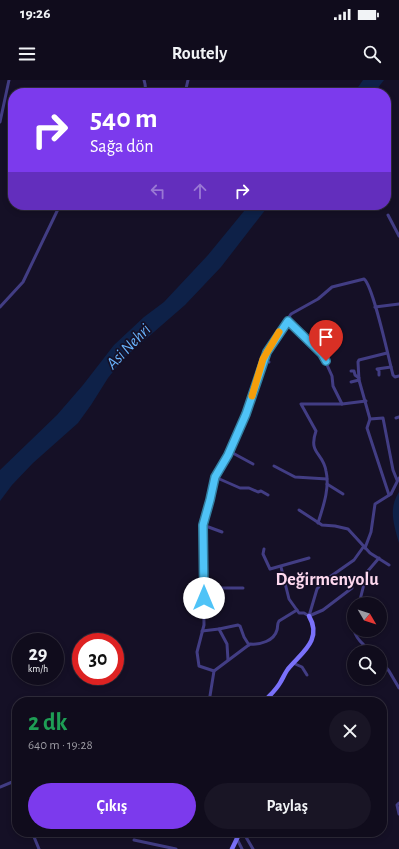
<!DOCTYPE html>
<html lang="tr">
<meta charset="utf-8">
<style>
:root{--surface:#100c1c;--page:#191525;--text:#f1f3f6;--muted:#9c9ba3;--line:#302c3b;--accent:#7c3aed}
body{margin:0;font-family:"Alegreya Sans",sans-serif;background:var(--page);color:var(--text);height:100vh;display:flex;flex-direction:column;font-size:15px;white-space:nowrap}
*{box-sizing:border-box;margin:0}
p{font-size:13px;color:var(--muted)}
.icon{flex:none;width:22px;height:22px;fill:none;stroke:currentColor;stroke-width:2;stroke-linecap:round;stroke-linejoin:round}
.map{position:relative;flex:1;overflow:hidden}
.drawer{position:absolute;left:12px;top:617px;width:375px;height:140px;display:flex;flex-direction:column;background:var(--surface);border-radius:16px;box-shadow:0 2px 6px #0003,0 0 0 1px var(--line)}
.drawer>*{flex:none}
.banner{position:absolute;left:8px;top:8px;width:383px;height:122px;border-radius:16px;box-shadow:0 2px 6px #0003,0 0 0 1px var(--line);background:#7c3aed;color:#fff;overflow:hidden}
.needle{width:26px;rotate:129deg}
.controls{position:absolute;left:347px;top:517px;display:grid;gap:8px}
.controls a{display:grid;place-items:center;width:40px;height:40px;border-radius:50%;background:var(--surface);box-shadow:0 2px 6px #0003,0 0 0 1px var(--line);font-size:20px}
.speed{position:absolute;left:12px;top:553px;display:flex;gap:8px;font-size:20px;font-weight:700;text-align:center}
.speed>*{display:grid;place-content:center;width:52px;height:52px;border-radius:50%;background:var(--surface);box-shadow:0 2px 6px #0003,0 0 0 1px var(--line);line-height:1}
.speed small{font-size:10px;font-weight:400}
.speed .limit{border:6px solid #d22;background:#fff;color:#111}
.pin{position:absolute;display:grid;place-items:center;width:34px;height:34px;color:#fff;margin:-41px -17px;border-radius:50% 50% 50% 0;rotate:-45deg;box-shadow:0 0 4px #0007}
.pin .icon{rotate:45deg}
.me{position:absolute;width:44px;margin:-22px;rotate:0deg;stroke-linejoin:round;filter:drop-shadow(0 0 3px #0008)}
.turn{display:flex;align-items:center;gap:14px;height:84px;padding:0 16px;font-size:18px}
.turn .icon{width:52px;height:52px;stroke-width:2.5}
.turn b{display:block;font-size:28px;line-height:34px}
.lanes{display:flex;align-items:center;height:38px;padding:0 16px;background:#0003;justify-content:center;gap:20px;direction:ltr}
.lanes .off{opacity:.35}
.round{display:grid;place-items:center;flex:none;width:42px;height:42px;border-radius:21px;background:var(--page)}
.headline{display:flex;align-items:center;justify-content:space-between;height:68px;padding:0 16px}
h1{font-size:24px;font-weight:600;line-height:30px;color:#1e9e55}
.cta{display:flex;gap:8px;margin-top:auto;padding:8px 16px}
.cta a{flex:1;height:46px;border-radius:24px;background:var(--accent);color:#fff;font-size:16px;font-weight:600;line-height:46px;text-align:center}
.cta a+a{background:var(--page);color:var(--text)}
.status{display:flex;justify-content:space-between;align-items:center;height:28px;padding:0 20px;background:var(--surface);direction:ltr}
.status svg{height:11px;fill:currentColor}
header{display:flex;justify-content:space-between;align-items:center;height:52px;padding:0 16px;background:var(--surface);font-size:18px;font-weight:600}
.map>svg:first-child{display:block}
.water{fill:#0e2148}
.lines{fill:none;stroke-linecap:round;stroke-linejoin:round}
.street{stroke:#423d84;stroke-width:3}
.secondary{stroke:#7a71fa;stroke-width:4.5}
.route-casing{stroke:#337fa1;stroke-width:10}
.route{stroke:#4fc3f7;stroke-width:7}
.slow{stroke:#f59e0b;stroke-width:7}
.labels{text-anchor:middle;stroke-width:3.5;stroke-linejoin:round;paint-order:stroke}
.water-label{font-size:17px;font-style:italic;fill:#68b1fa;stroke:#151026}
.quarter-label{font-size:18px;font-weight:bold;fill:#fed9ef;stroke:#151026}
</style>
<div class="status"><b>19:26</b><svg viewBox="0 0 49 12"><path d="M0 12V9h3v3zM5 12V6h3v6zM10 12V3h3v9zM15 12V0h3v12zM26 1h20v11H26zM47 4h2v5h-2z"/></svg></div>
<header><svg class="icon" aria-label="menu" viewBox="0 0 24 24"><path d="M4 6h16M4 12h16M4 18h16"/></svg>Routely<svg class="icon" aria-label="search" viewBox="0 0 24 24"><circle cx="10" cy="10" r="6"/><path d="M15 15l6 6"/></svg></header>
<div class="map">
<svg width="399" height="769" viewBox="0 0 399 769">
<rect width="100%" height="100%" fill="#151026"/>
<!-- water -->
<g class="water">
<polygon points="363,0 384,0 374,13 354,13"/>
<polygon points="249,125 269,125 221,187 185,225 124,278 108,298 91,325 78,343 33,383 12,405 0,421 0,390 57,335 83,305 114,265 144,237 164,222 179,206 208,175"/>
<path d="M399,412V463C394,445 388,429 399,412Z"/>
</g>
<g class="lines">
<!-- street -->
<g class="street">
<polyline points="144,0 145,4 146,13"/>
<polyline points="185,13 188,0"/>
<polyline points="0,42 9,0"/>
<polyline points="388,135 399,156"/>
<polyline points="0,227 23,202 60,125"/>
<polyline points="375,227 399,224"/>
<polyline points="288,241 322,274 332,296 333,306 342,324 366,321"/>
<polyline points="387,273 359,280 358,282 359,300 370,339 367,348 389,415"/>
<polyline points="263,279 269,282"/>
<polyline points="351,291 354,291 355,295 359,298"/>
<polyline points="379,295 379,291 377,289 391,287"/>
<polyline points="351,302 359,300"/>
<polyline points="396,338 399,337"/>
<polyline points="370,339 383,338 393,390 397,400"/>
<polyline points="229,371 253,384"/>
<polyline points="274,386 295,397 327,399"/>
<polyline points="215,397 240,408 249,408 258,412 261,411 268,415"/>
<polyline points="327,404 343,414"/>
<polyline points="299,430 322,445 335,446 348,449 370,473 389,485"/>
<path d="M318,443C323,427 330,408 326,391C323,372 308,374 316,351L301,324H342"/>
<polyline points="203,445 222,452"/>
<polyline points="365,468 371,452 375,424 391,414 399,398"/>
<polyline points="264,469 263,474 270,489 309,478"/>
<polyline points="281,487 289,519 299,533 304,533 309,536 323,530 352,508"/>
<polyline points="204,503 209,502 220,508 243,508"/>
<polyline points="359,524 367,492 379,478"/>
<polyline points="309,536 317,509 324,501 354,480 364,466"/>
<path d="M354,547C353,556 365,567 372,572"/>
<polyline points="202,551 219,549"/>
<polyline points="228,580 227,564 219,549 238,545 240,546 244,557 249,565"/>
<polyline points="380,580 389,591 399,608"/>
<polyline points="293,583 302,587 307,595"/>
<path d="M214,591L199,586L197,572L204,545L203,445L215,397L246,334L263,279L273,261L291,234L318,219L332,207L364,199C373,205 389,280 393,295L395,297L399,296"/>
<polyline points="209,619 234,619"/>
<path d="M209,622L214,591L250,564C260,565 274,561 277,550C278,546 277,544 279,541L297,530"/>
<polyline points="12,702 17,715"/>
<polyline points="0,707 17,700"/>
<polyline points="399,723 397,725 399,734"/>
<polyline points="32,752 39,769"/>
<polyline points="243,752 253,769"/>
<polyline points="237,759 242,769"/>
<polyline points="134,760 176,769"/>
</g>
<!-- secondary -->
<g class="secondary">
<path d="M264,622C269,616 276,610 280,603C283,598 285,593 288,589C301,573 323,560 309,536"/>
<polyline points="232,769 240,752"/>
</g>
</g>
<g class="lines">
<defs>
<polyline id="route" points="204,518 203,445 210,420 215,397 228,375 246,334 267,272 288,241 322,274 326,281"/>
</defs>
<!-- route casing -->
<use href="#route" class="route-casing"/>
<!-- route -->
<use href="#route" class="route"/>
<!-- slow -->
<polyline class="slow" points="252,316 263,279 279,252"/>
</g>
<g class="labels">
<!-- water labels -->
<g class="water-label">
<text transform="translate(128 266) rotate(-46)" y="6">Asi Nehri</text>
</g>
<!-- quarter labels -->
<g class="quarter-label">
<text x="327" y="505">Değirmenyolu</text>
</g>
</g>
</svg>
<div class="controls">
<a><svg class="needle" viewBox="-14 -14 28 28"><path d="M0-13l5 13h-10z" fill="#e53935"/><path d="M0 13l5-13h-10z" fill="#9c9ba3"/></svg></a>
<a><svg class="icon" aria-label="search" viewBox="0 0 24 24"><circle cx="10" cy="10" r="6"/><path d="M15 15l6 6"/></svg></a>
</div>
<div class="speed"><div>29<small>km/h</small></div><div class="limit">30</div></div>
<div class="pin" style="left:326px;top:281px;background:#d93025"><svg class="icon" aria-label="arrive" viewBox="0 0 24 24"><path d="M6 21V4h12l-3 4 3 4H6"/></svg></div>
<svg class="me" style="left:204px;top:518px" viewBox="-20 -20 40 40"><circle r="19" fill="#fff"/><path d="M0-13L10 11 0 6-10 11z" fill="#4fc3f7"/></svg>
<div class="banner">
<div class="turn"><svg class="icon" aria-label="right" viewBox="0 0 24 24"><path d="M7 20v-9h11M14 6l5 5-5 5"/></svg><div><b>540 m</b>Sağa dön</div></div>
<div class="lanes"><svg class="icon off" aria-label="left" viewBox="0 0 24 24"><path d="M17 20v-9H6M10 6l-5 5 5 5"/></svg><svg class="icon off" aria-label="ahead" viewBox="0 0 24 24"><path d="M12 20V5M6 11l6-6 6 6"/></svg><svg class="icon" aria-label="right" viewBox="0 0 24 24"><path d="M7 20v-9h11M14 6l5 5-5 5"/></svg></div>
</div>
<section class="drawer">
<div class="headline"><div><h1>2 dk</h1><p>640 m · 19:28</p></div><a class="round"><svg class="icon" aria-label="close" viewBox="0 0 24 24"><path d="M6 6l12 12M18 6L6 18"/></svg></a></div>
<div class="cta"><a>Çıkış</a><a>Paylaş</a></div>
</section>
</div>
